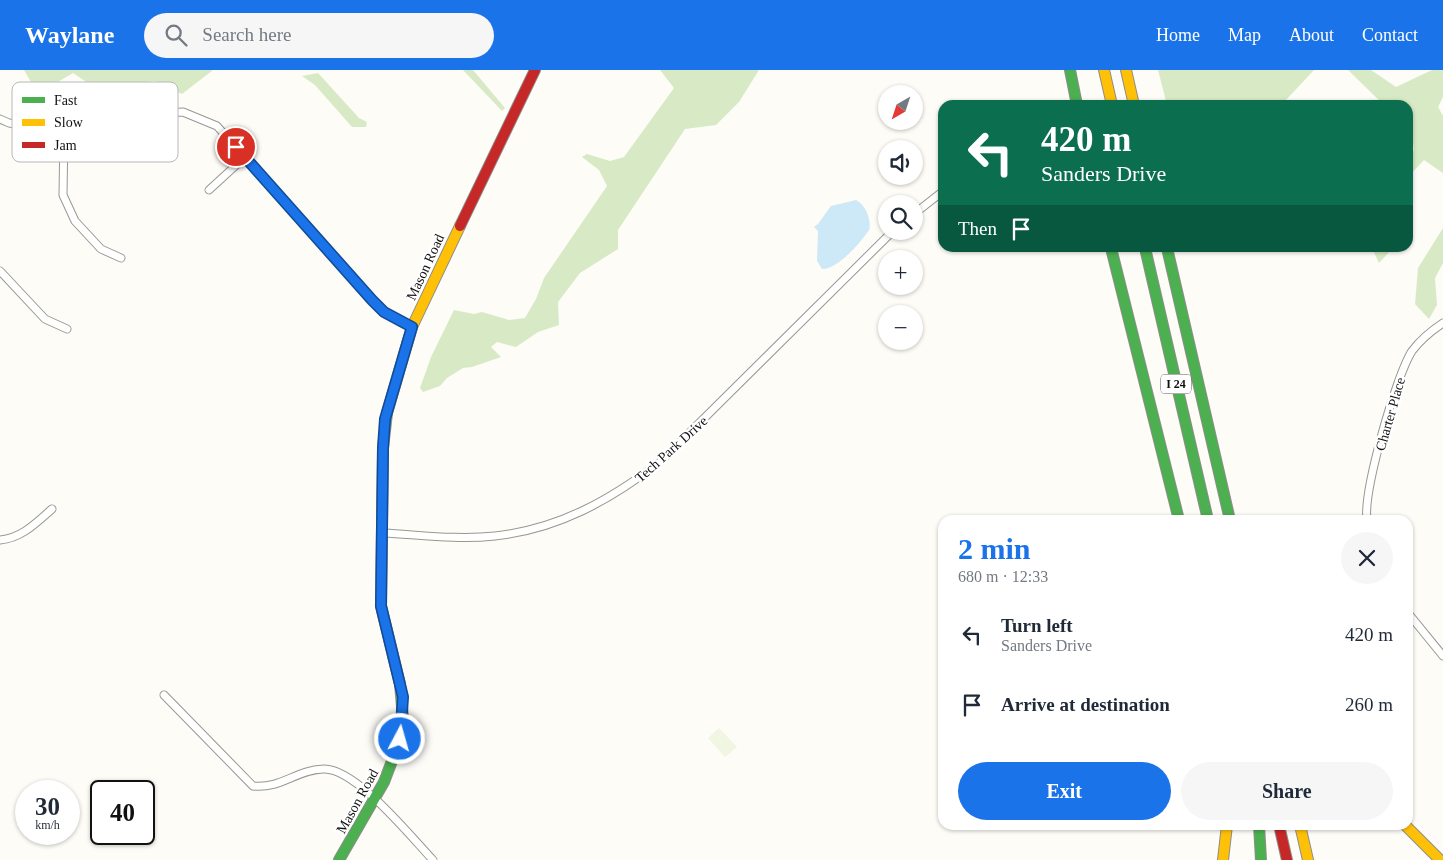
<!DOCTYPE html>
<meta charset="utf-8">
<style>
:root{--surface:#fff;--page:#f6f6f7;--text:#1f2937;--muted:#747a83;--accent:#1a73e8}
body{margin:0;font-family:"Times New Roman",serif;background:var(--page);color:var(--text);height:100vh;display:flex;flex-direction:column;font-size:19px;white-space:nowrap}
*{box-sizing:border-box;margin:0}
p{font-size:16px;color:var(--muted)}
.icon{flex:none;width:28px;height:28px;fill:none;stroke:currentColor;stroke-width:2;stroke-linecap:round;stroke-linejoin:round}
.map{position:relative;flex:1;overflow:hidden}
.panel{position:absolute;left:938px;top:445px;width:475px;height:315px;display:flex;flex-direction:column;background:var(--surface);border-radius:15px;box-shadow:0 1px 4px #0004}
.panel>*{flex:none}
.guide{position:absolute;left:938px;top:30px;width:475px;height:152px;border-radius:15px;box-shadow:0 1px 4px #0004;background:#0b6e4f;color:#fff;overflow:hidden}
.needle{width:32px;rotate:219deg}
.controls{position:absolute;left:878px;top:15px;display:grid;gap:10px}
.controls a{display:grid;place-items:center;width:45px;height:45px;border-radius:50%;background:var(--surface);box-shadow:0 1px 4px #0004;font-size:25px}
.speed{position:absolute;left:15px;top:710px;display:flex;gap:10px;font-size:25px;font-weight:700;text-align:center}
.speed>*{display:grid;place-content:center;width:65px;height:65px;border-radius:50%;background:var(--surface);box-shadow:0 1px 4px #0004;line-height:1}
.speed small{font-size:12px;font-weight:400}
.speed .limit{border:2px solid #111;border-radius:8px;background:#fff;color:#111}
.pin{position:absolute;display:grid;place-items:center;width:42px;height:42px;color:#fff;margin:-21px;border:2px solid #fff;border-radius:50%;box-shadow:0 1px 5px #0007}
.me{position:absolute;width:55px;margin:-28px;rotate:6deg;stroke-linejoin:round;filter:drop-shadow(0 0 4px #0008)}
.turn{display:flex;align-items:center;gap:18px;height:105px;padding:0 20px;font-size:22px}
.turn .icon{width:65px;height:65px;stroke-width:2.5}
.turn b{display:block;font-size:35px;line-height:42px}
.then{display:flex;align-items:center;height:48px;padding:0 20px;background:#0003;gap:10px;font-size:19px}
.round{display:grid;place-items:center;flex:none;width:52px;height:52px;border-radius:26px;background:var(--page)}
.summary{display:flex;align-items:center;justify-content:space-between;height:85px;padding:0 20px}
h1{font-size:30px;font-weight:800;line-height:38px;color:var(--accent)}
.button{display:flex;gap:10px;margin-top:auto;padding:10px 20px}
.button a{flex:1;height:58px;border-radius:30px;background:var(--accent);color:#fff;font-size:20px;font-weight:800;line-height:58px;text-align:center}
.button a+a{background:var(--page);color:var(--text)}
ul{padding:0;list-style:none}
li{display:flex;align-items:center;gap:15px;height:70px;padding:0 20px}
li div{flex:1}
li b{display:block;font-size:19px}
li em{font-style:normal}
header{display:flex;align-items:center;gap:30px;box-sizing:border-box;height:70px;padding:0 25px;background:var(--accent);color:#fff}
header strong{font-size:24px}
nav{display:flex;gap:28px;margin-inline-start:auto;font-size:18px}
.search{width:350px;height:45px;background:var(--page);display:flex;align-items:center;gap:12px;box-sizing:border-box;padding:0 18px;border-radius:28px;color:var(--muted);font-size:19px}
.map>svg:first-child{display:block}
.forest{fill:#d8eac5}
.pitch{fill:#f0f6e1}
.water{fill:#cde8f7}
.lines{fill:none;stroke-linecap:round;stroke-linejoin:round}
.street-casing{stroke:#979795;stroke-width:9}
.fast-casing{stroke:#8e8d8b;stroke-width:12}
.slow-casing{stroke:#8e8d8b;stroke-width:12}
.jam-casing{stroke:#8e8d8b;stroke-width:12}
.street{stroke:#fffffe;stroke-width:7}
.fast{stroke:#4caf50;stroke-width:10}
.slow{stroke:#ffc107;stroke-width:10}
.jam{stroke:#c62828;stroke-width:10}
.route-casing{stroke:#114b97;stroke-width:12}
.route{stroke:#1a73e8;stroke-width:9}
.labels{text-anchor:middle;stroke-width:5;stroke-linejoin:round;paint-order:stroke}
.shield{fill:#fff;stroke:#585858;stroke-width:1}
.shield-label{font-size:12px;font-weight:bold;fill:#111}
.street-label{font-size:14px;fill:#111;stroke:#fff}
.key{fill:#fff;stroke:#b8b8b8;stroke-width:1}
.key-label{font-size:14px;fill:#111}
</style>
<header>
<strong>Waylane</strong>
<div class="search"><svg class="icon" aria-label="search" viewBox="0 0 24 24"><circle cx="10" cy="10" r="6"/><path d="M15 15l6 6"/></svg>Search here</div>
<nav><a>Home</a><a>Map</a><a>About</a><a>Contact</a></nav>
</header>
<div class="map">
<svg width="1443" height="790" viewBox="0 0 1443 790">
<rect width="100%" height="100%" fill="#fdfcf7"/>
<!-- forest -->
<g class="forest">
<polygon points="24,0 213,0 182,24 155,11 97,19 73,3 51,16 35,19"/>
<polygon points="463,0 473,0 505,38 502,41"/>
<polygon points="660,0 759,0 739,32 716,55 685,59 618,160 618,179 580,203 558,232 559,255 538,262 516,277 497,272 491,277 501,287 472,297 463,298 447,308 440,316 423,322 420,318 431,287 454,240 474,244 482,242 509,250 525,248 536,229 544,208 607,116 599,100 582,87 587,84 610,91 624,87 674,18"/>
<polygon points="1158,0 1314,0 1285,31 1288,35 1167,35"/>
<polygon points="1348,0 1371,0 1396,17 1432,0 1443,0 1443,27 1438,37 1443,46 1443,103 1424,90 1408,107 1408,89 1414,80 1412,63 1408,59 1408,35 1384,35"/>
<polygon points="318,3 359,48 367,52 366,57 352,57 315,15 302,6"/>
<polygon points="1443,158 1443,193 1435,208 1437,235 1429,249 1415,234 1418,198"/>
<polygon points="1372,178 1393,178 1379,193"/>
</g>
<!-- pitch -->
<polygon class="pitch" points="719,658 737,677 725,687 708,668"/>
<!-- water -->
<path class="water" d="M856,130C865,134 872,150 869,160C861,172 837,200 822,199L817,191L818,161L814,157L818,154L831,136Z"/>
<g class="lines">
<defs>
<g id="street">
<polyline points="0,49 9,53 64,61 145,44 183,42 217,56 372,230 384,242 412,257"/>
<polyline points="64,61 63,125 75,151 101,179 121,188"/>
<polyline points="209,120 245,87"/>
<polyline points="914,144 942,122"/>
<polyline points="0,201 45,249 67,259"/>
<path d="M1367,450C1363,421 1396,306 1412,281C1421,269 1431,261 1443,253"/>
<path d="M384,463C421,465 458,470 495,466C559,459 610,430 660,392L893,161"/>
<path d="M0,470C22,468 36,453 52,439"/>
<polyline points="1408,543 1443,586"/>
<path d="M164,625L253,716C281,719 296,700 323,699C355,697 411,767 433,790"/>
</g>
<g id="fast">
<polyline points="1070,0 1077,35"/>
<polyline points="1111,178 1179,450"/>
<polyline points="1145,178 1208,450"/>
<polyline points="1167,178 1230,450"/>
<polyline points="1259,755 1261,790"/>
<polyline points="339,790 384,712 400,670 403,648 400,614 381,536 383,378 387,343"/>
</g>
<g id="slow">
<polyline points="1104,0 1112,35"/>
<polyline points="1126,0 1134,35"/>
<polyline points="387,343 412,257 460,156"/>
<polyline points="1300,755 1308,790"/>
<polyline points="1405,755 1440,790"/>
<polyline points="1223,790 1227,755"/>
</g>
<g id="jam">
<polyline points="460,156 535,0"/>
<polyline points="1279,755 1287,790"/>
</g>
</defs>
<!-- street casing -->
<use href="#street" class="street-casing"/>
<!-- fast casing -->
<use href="#fast" class="fast-casing"/>
<!-- slow casing -->
<use href="#slow" class="slow-casing"/>
<!-- jam casing -->
<use href="#jam" class="jam-casing"/>
<!-- street -->
<use href="#street" class="street"/>
<!-- fast -->
<use href="#fast" class="fast"/>
<!-- slow -->
<use href="#slow" class="slow"/>
<!-- jam -->
<use href="#jam" class="jam"/>
</g>
<g class="lines">
<defs>
<polyline id="route" points="236,77 372,230 384,242 412,257 385,349 383,378 381,536 403,627 400,669"/>
</defs>
<!-- route casing -->
<use href="#route" class="route-casing"/>
<!-- route -->
<use href="#route" class="route"/>
</g>
<g class="labels">
<!-- shield labels -->
<rect class="shield" x="1161" y="304.5" width="30" height="19" rx="4"/>
<g class="shield-label">
<text x="1176" y="318">I 24</text>
</g>
<!-- street labels -->
<g class="street-label">
<text transform="translate(425 197) rotate(-65)" y="5">Mason Road</text>
<text transform="translate(1390 344) rotate(-74)" y="5">Charter Place</text>
<text transform="translate(671 379) rotate(-42)" y="5">Tech Park Drive</text>
<text transform="translate(357 731) rotate(-61)" y="5">Mason Road</text>
</g>
</g>
<!-- legend -->
<rect x="12" y="12" width="166" height="80" rx="8" class="key"/>
<rect x="22" y="27" width="23" height="6" fill="#4caf50"/>
<rect x="22" y="49" width="23" height="7" fill="#ffc107"/>
<rect x="22" y="72" width="23" height="6" fill="#c62828"/>
<g class="key-label">
<text x="54" y="35">Fast</text>
<text x="54" y="57">Slow</text>
<text x="54" y="80">Jam</text>
</g>
</svg>
<div class="controls">
<a><svg class="needle" viewBox="-14 -14 28 28"><path d="M0-13l5 13h-10z" fill="#e53935"/><path d="M0 13l5-13h-10z" fill="#747a83"/></svg></a>
<a><svg class="icon" aria-label="sound" viewBox="0 0 24 24"><path d="M4 9h4l5-4v14l-5-4H4zM17 9q2 3 0 6"/></svg></a>
<a><svg class="icon" aria-label="search" viewBox="0 0 24 24"><circle cx="10" cy="10" r="6"/><path d="M15 15l6 6"/></svg></a>
<a>+</a>
<a>−</a>
</div>
<div class="speed"><div>30<small>km/h</small></div><div class="limit">40</div></div>
<div class="pin" style="left:236px;top:77px;background:#d93025"><svg class="icon" aria-label="arrive" viewBox="0 0 24 24"><path d="M6 21V4h12l-3 4 3 4H6"/></svg></div>
<svg class="me" style="left:400px;top:669px" viewBox="-20 -20 40 40"><circle r="17" fill="#1a73e8" stroke="#fff" stroke-width="3"/><path d="M0-11L8 9 0 5-8 9z" fill="#fff"/></svg>
<div class="guide">
<div class="turn"><svg class="icon" aria-label="left" viewBox="0 0 24 24"><path d="M17 20v-9H6M10 6l-5 5 5 5"/></svg><div><b>420 m</b>Sanders Drive</div></div>
<div class="then">Then<svg class="icon" aria-label="arrive" viewBox="0 0 24 24"><path d="M6 21V4h12l-3 4 3 4H6"/></svg></div>
</div>
<section class="panel">
<div class="summary"><div><h1>2 min</h1><p>680 m · 12:33</p></div><a class="round"><svg class="icon" aria-label="close" viewBox="0 0 24 24"><path d="M6 6l12 12M18 6L6 18"/></svg></a></div>
<ul>
<li><svg class="icon" aria-label="left" viewBox="0 0 24 24"><path d="M17 20v-9H6M10 6l-5 5 5 5"/></svg><div><b>Turn left</b><p>Sanders Drive</p></div><em>420 m</em></li>
<li><svg class="icon" aria-label="arrive" viewBox="0 0 24 24"><path d="M6 21V4h12l-3 4 3 4H6"/></svg><div><b>Arrive at destination</b></div><em>260 m</em></li>
</ul>
<div class="button"><a>Exit</a><a>Share</a></div>
</section>
</div>
